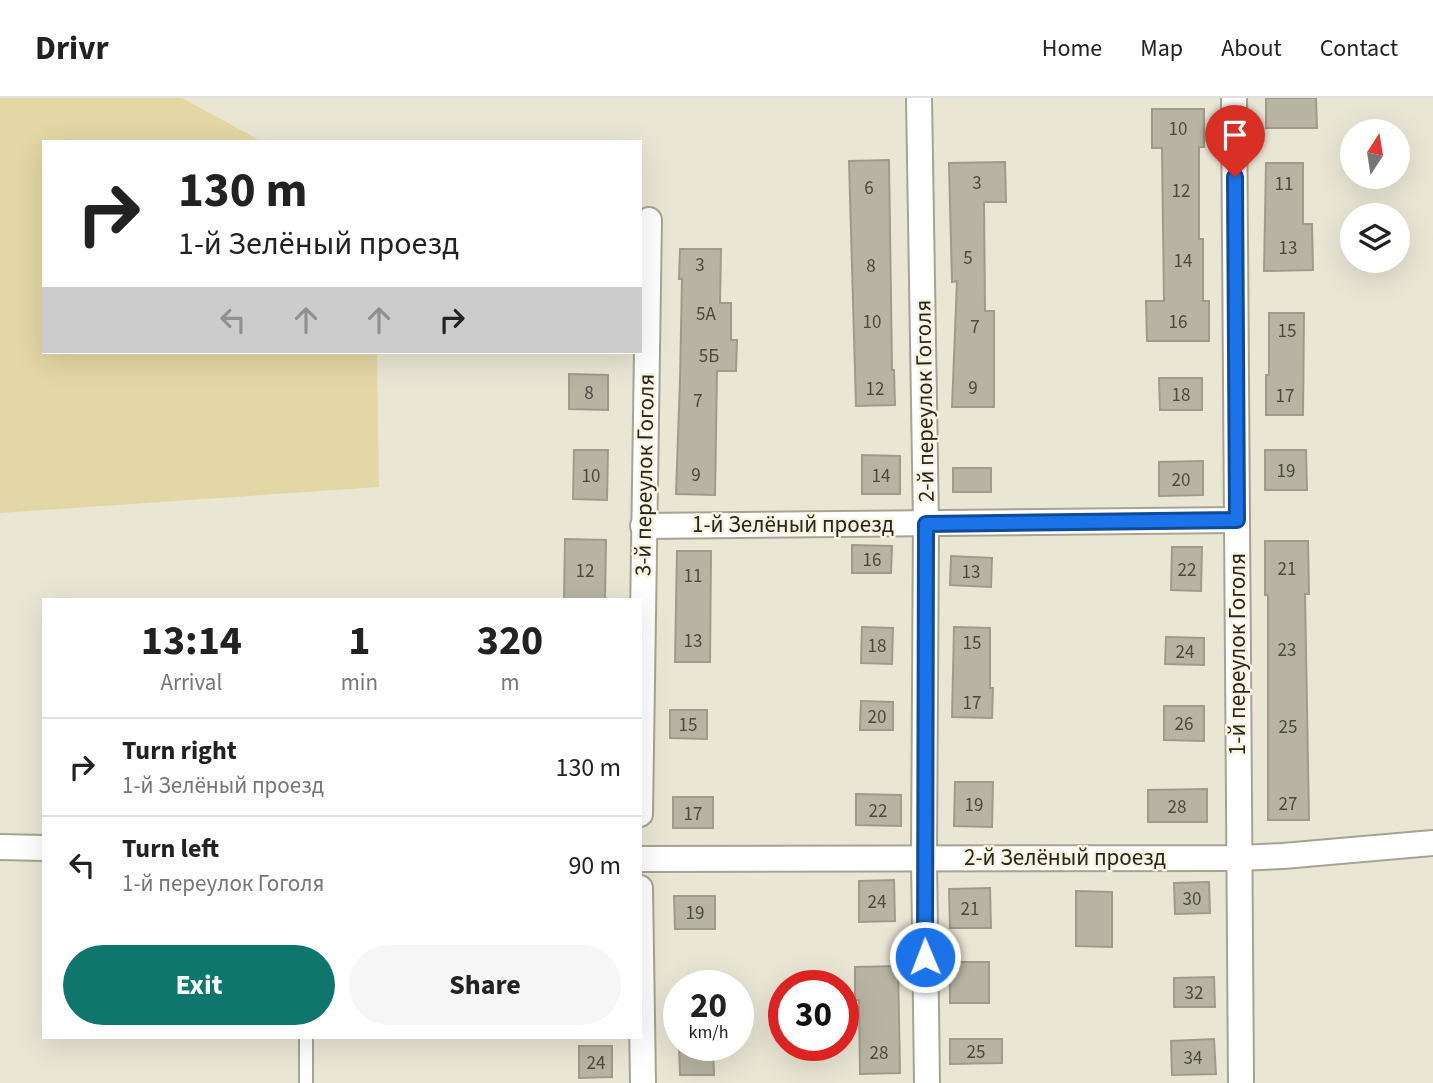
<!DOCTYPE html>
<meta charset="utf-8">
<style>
:root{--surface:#fff;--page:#f6f6f6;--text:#222;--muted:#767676;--line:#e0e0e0;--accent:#0f766e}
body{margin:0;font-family:"Source Sans 3",sans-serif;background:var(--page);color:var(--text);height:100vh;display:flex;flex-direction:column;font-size:26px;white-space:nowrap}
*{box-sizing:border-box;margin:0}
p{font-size:23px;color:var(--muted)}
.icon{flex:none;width:38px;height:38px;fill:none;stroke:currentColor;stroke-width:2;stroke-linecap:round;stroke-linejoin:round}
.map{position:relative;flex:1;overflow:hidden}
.side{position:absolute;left:42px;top:500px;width:600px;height:441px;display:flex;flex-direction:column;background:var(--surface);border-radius:0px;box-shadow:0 7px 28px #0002}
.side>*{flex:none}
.top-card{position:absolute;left:42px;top:42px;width:600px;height:214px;border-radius:0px;box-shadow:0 7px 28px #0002;background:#fff;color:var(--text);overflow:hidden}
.needle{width:46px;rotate:12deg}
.controls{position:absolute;left:1340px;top:21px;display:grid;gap:14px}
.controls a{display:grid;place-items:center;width:70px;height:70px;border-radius:50%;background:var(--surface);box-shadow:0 7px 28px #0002;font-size:35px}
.speed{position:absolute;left:663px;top:872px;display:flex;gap:14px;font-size:35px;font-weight:700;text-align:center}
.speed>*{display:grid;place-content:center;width:91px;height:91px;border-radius:50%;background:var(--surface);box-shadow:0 7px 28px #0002;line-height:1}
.speed small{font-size:18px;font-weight:400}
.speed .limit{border:10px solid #d22;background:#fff;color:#111}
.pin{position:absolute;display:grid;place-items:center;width:60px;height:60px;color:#fff;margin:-72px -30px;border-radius:50% 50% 50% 0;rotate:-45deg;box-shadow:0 0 7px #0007}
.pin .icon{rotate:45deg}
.me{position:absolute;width:77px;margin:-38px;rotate:359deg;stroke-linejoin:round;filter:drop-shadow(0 0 5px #0008)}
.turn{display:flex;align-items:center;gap:24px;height:147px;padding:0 21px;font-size:32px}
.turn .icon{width:91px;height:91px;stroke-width:2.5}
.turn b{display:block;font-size:49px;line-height:60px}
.lanes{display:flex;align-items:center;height:66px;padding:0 21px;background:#0003;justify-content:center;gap:35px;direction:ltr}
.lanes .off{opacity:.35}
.eta{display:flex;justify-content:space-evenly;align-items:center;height:119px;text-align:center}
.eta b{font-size:42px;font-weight:700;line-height:49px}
.action{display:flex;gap:14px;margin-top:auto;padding:14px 21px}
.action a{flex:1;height:80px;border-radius:42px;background:var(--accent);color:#fff;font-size:28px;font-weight:700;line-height:80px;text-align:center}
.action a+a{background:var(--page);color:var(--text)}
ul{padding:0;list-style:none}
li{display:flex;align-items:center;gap:21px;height:98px;padding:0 21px;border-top:2px solid var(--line)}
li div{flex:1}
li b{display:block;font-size:26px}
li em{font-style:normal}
header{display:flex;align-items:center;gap:42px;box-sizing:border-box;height:98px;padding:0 35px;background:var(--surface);border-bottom:2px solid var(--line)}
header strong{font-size:33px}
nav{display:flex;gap:38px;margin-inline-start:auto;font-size:24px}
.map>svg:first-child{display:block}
.green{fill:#e3d7a5}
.building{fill:#b8b4a3;stroke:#9f9b8a;stroke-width:2}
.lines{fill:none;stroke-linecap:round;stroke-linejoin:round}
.service-casing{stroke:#a7a392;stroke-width:16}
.minor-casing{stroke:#a7a392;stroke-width:28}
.service{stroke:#fff;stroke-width:12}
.minor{stroke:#fff;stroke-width:24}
.route-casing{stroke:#114b97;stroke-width:18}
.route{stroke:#1a73e8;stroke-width:12}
.labels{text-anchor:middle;stroke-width:5;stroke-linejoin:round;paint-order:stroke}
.number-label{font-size:19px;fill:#4b4a40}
.street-label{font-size:23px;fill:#27261f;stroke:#f8f4e1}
</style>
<header>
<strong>Drivr</strong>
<nav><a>Home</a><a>Map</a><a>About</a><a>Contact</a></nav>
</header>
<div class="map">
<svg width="1433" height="985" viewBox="0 0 1433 985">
<rect width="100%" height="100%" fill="#eae6d4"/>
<!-- green -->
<polygon class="green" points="0,0 182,0 263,44 44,44 44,254 377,254 379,389 0,415"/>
<!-- building -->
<g class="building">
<polygon points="1266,0 1316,0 1317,30 1266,30"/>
<polygon points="1152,11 1204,11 1204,49 1199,49 1199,141 1203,141 1203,203 1209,203 1209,243 1147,243 1146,203 1164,203 1162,50 1152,50"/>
<polygon points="889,62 892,272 894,272 895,307 856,308 849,63"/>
<polygon points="1005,64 1006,104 984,104 985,213 994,213 994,309 952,309 957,183 952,184 949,65"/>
<polygon points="1266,65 1303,65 1303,126 1312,126 1313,172 1264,173"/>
<polygon points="680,151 721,151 720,205 731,205 731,242 737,242 736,273 717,273 715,397 676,396 680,282 682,181 679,181"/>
<polygon points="1269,215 1304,215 1303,317 1266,317 1266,277 1269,277"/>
<polygon points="569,276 608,277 608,312 569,311"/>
<polygon points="1159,280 1202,280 1202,312 1160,312"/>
<polygon points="574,352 608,352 607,402 573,401"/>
<polygon points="1265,352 1306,352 1307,392 1265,392"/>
<polygon points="862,357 900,358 900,396 862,396"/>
<polygon points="1203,363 1203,397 1159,398 1159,364"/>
<rect x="953" y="370" width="38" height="24"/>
<polygon points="565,441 606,442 605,502 564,502"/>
<polygon points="1265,443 1308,443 1309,496 1305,496 1309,722 1268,722 1268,497 1265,497"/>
<polygon points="852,447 892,448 891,475 852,475"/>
<polygon points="1172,449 1202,449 1201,493 1171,492"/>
<polygon points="677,453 711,453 710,564 675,564"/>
<polygon points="951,458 992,460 991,489 950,487"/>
<polygon points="862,529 893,530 892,566 861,565"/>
<polygon points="954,529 990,530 990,590 993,590 992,620 952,619"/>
<polygon points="1166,539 1204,540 1204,567 1165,566"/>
<polygon points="861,603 893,604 893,632 860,632"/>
<polygon points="1164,608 1204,608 1204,643 1164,642"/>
<polygon points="670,612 707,612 707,641 670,640"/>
<polygon points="955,684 993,684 992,729 954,728"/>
<polygon points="1207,691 1207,724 1148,724 1148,692"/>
<polygon points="856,696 901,697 901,728 856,727"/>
<rect x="673" y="699" width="40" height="31"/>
<polygon points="894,782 895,823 859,824 859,783"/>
<polygon points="1209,784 1210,815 1175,816 1174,785"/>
<polygon points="990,790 991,830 950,830 949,791"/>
<polygon points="1076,793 1112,794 1112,849 1076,848"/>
<polygon points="674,798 715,798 715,831 675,831"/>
<rect x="950" y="864" width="39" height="41"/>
<polygon points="898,868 900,975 860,976 859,902 855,902 855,869"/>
<polygon points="1214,879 1215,909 1174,909 1174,880"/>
<polygon points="950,941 1002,941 1002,965 950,966"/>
<polygon points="1214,941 1216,976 1172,977 1171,943"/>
<polygon points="679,947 713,947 714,977 680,977"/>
<polygon points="579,948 612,948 612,979 579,980"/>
</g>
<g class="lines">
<defs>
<polyline id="service" points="306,940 306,985"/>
<g id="minor">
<polyline points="919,0 926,426 924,759 927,985"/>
<polyline points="1234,0 1241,985"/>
<polyline points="643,428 1237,422"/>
<polyline points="640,716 649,122"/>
<polyline points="0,749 44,750"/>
<polyline points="640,761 1238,760 1283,758 1433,745"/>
<polyline points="640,790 643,985"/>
</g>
</defs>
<!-- service casing -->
<use href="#service" class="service-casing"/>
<!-- minor casing -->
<use href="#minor" class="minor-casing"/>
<!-- service -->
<use href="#service" class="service"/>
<!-- minor -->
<use href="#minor" class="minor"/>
</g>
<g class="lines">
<defs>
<polyline id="route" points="925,859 926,426 1237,422 1235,79"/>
</defs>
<!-- route casing -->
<use href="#route" class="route-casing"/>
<!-- route -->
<use href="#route" class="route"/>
</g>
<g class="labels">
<!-- number labels -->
<g class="number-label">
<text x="1178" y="37">10</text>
<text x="977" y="91">3</text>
<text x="1284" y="92">11</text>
<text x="869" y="96">6</text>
<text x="1181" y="99">12</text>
<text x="1288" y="156">13</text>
<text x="968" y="166">5</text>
<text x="1183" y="169">14</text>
<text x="700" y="173">3</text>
<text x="871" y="174">8</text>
<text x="706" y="222">5А</text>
<text x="872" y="230">10</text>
<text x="1178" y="230">16</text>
<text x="975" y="235">7</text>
<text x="1287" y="239">15</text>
<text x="709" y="264">5Б</text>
<text x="973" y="296">9</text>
<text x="875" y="297">12</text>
<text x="589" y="301">8</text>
<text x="1181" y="303">18</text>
<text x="1285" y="304">17</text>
<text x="698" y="309">7</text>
<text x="1286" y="379">19</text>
<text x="696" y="383">9</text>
<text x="591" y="384">10</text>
<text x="881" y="384">14</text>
<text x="1181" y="388">20</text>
<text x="872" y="468">16</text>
<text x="1287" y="477">21</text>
<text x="1187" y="478">22</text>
<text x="585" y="479">12</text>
<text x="971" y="480">13</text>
<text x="693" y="484">11</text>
<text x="693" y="549">13</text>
<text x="972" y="551">15</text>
<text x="877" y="554">18</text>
<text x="1287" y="558">23</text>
<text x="1185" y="560">24</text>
<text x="972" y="611">17</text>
<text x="877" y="625">20</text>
<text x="1184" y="632">26</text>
<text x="688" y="633">15</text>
<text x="1288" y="635">25</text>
<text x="1288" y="712">27</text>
<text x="974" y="713">19</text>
<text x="1177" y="715">28</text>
<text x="878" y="719">22</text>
<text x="693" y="722">17</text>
<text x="1192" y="807">30</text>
<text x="877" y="810">24</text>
<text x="970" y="817">21</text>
<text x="695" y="821">19</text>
<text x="1194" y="901">32</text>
<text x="976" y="960">25</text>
<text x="879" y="961">28</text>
<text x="1193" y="966">34</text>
<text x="596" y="971">24</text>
</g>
<!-- street labels -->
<g class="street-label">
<text transform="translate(924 303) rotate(-91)" y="8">2-й переулок Гоголя</text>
<text transform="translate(644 377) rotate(-89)" y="8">3-й переулок Гоголя</text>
<text x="793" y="434">1-й Зелёный проезд</text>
<text transform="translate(1237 556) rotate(-90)" y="8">1-й переулок Гоголя</text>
<text x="1065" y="767">2-й Зелёный проезд</text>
</g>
</g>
</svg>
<div class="controls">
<a><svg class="needle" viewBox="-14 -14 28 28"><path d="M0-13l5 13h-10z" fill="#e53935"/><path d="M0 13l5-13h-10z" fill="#767676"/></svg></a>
<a><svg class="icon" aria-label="layers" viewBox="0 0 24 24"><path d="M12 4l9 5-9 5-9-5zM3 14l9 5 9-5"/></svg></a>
</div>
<div class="speed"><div>20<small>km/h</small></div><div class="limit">30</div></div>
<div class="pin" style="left:1235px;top:79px;background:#d93025"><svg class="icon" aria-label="arrive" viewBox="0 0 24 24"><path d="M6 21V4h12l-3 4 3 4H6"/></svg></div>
<svg class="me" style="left:925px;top:859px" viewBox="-20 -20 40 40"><circle r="17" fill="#1a73e8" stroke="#fff" stroke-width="3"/><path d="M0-11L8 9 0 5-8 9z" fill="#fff"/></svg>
<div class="top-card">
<div class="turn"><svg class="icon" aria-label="right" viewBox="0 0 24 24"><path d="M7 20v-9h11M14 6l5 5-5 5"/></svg><div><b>130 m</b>1-й Зелёный проезд</div></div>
<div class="lanes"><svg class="icon off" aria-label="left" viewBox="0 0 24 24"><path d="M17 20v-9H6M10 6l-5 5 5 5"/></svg><svg class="icon off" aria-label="ahead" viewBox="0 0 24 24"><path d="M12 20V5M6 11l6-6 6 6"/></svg><svg class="icon off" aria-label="ahead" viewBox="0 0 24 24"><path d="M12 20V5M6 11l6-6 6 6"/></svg><svg class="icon" aria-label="right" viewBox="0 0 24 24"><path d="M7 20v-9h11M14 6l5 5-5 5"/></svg></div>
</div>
<section class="side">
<div class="eta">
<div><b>13:14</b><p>Arrival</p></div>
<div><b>1</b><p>min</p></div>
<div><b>320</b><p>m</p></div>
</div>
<ul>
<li><svg class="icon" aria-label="right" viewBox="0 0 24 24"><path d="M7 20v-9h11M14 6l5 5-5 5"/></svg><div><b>Turn right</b><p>1-й Зелёный проезд</p></div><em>130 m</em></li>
<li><svg class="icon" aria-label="left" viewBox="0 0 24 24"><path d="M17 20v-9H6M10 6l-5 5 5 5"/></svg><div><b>Turn left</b><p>1-й переулок Гоголя</p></div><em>90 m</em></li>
</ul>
<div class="action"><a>Exit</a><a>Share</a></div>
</section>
</div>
